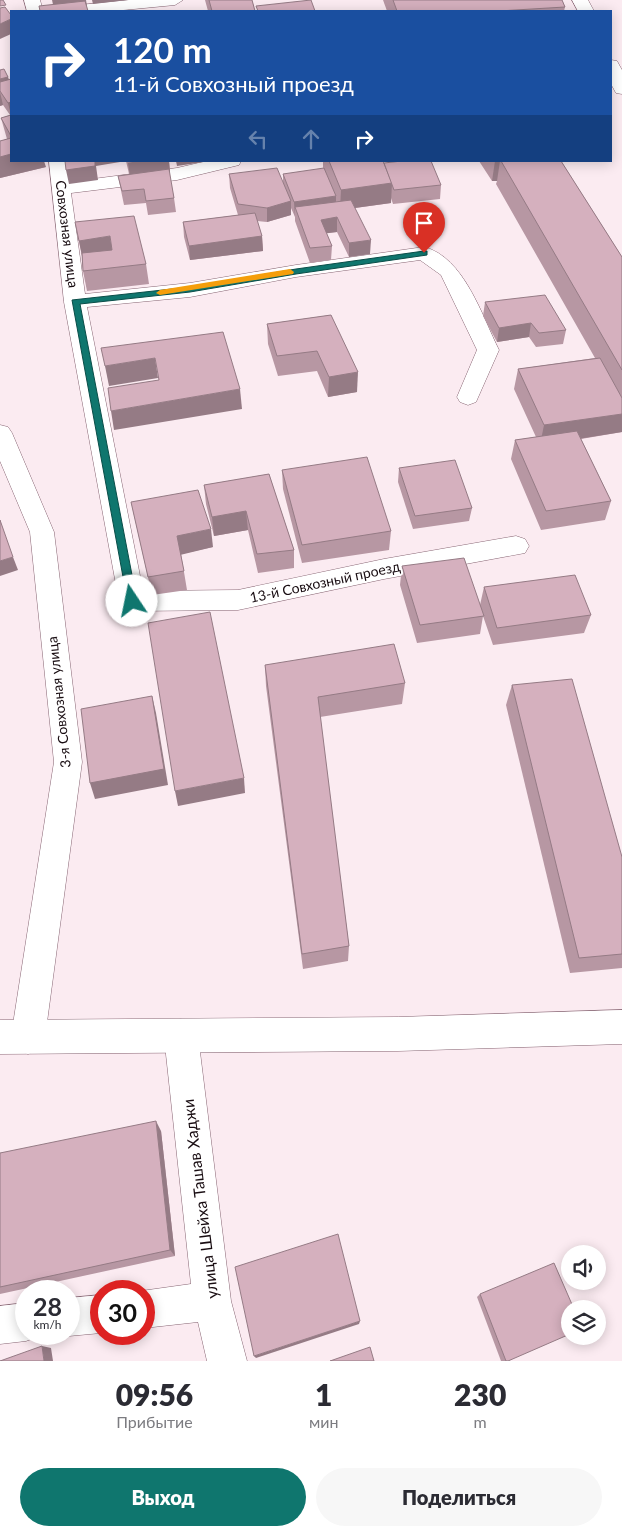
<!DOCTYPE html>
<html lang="ru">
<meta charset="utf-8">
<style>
:root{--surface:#fff;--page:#f7f7f7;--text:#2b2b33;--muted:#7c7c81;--accent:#0f766e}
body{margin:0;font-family:Lato,sans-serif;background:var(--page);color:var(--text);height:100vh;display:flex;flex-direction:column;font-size:19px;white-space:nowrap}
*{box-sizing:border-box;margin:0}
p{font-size:16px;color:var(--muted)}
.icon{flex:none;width:28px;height:28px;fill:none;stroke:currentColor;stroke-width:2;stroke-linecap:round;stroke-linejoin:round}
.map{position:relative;height:1361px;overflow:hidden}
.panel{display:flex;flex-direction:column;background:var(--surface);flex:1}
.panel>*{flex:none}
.guide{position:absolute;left:10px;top:10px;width:602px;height:152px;border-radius:0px;box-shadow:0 2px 12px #0003;background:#1a4fa0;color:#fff;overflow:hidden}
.tools{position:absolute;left:561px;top:1245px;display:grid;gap:10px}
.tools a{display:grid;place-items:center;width:45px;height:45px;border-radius:50%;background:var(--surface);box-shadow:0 2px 12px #0003;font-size:25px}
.speed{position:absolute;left:15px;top:1280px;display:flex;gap:10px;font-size:25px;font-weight:700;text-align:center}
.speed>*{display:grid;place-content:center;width:65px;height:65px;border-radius:50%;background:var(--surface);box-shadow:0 2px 12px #0003;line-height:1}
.speed small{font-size:12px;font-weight:400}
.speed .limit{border:8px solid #d22;background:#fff;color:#111}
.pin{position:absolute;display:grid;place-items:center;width:42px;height:42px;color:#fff;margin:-51px -21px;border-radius:50% 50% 50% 0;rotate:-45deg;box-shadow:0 0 5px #0007}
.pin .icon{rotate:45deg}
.me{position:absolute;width:55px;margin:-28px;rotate:349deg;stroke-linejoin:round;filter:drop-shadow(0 0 4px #0008)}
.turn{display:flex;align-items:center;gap:18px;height:105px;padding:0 20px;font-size:22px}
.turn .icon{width:65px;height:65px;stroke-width:2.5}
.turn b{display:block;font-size:35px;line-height:42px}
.lanes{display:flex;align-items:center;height:48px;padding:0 20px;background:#0003;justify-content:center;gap:25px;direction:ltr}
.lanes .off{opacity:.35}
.eta{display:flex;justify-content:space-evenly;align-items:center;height:85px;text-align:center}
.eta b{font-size:30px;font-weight:800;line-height:35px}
.primary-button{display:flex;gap:10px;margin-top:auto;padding:10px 20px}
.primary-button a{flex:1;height:58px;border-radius:30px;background:var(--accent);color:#fff;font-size:20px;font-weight:800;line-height:58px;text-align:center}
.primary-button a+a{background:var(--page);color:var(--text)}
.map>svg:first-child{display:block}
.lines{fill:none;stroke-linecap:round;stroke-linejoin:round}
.minor-casing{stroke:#876573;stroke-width:1}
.major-casing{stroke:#876573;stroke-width:1}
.minor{fill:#fff;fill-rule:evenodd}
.major{fill:#fff;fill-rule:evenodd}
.wall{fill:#b797a3}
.shaded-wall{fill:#957b85}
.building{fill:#d5b0be;stroke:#957b85}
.route{fill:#0f766e;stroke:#0a4d48}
.slow{fill:#f59e0b}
.labels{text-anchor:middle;stroke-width:4;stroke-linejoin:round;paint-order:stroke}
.street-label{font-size:14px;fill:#180c11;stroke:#fff}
.near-street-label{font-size:16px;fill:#180c11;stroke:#fff}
</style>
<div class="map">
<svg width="622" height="1361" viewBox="0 0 622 1361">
<rect width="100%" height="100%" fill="#fbebf1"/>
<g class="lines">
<defs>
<g id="minor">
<polygon points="24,0 40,0 43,11 27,11"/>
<polygon points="129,0 183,0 175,5 113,11 62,11 70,6"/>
<polygon points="572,0 588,0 594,11 578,11"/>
<polygon points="611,60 617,61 622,70 622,94 616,93 611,84"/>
<path d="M49,161H67L70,182L177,168L207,161H241L239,165L177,180L71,193L85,294L190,283L296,265L424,247C464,257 482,316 499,350L476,402L468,405L460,402L457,397L477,350L441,275L420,260L296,277L190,297L87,307L143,591L238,590L384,559L516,536L525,539L529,546L525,553L384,579L238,610L132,611L123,608L119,601L64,302Z"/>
<polygon points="0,425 8,427 12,433 54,532 82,762 45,1037 40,1049 28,1054 16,1049 11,1037 54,762 30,532 0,461"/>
<polygon points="181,1019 193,1024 198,1036 231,1301 247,1361 207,1361 198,1322 144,1328 144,1291 141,1291 191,1284 164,1036 169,1024"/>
<polygon points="101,1295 101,1333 69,1336 63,1334 69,1334 69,1298"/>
<polygon points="26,1303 26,1334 40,1334 40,1336 26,1341 0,1344 0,1306"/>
</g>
<polygon id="major" points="622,1010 622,1044 398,1051 0,1054 0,1020 398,1017"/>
</defs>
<!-- minor casing -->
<use href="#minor" class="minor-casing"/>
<!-- major casing -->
<use href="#major" class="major-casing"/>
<!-- minor -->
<use href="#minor" class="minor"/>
<!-- major -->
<use href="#major" class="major"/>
</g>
<!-- wall -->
<g class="wall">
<polygon points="205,0 252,0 255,11 208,11"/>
<polygon points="383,0 562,0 565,7 564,11 387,11"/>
<polygon points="0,70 8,77 9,80 11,79 11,161 46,167 0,178 0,141 7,139 1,118 10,115 3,105 0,106"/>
<polygon points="126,161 169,161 170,172 169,172 174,198 176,212 148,215 146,203 124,205 118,176 129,174"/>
<polygon points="323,161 383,161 384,165 384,163 441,185 440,199 393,204 391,198 391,203 355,208 370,254 349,257 337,232 326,233 332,246 331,260 310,263 295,221 295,217 291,208 291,215 267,222 257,221 262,236 263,251 190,260 184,237 183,222 238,215 230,188 229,174 283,182 283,174 325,172 323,167"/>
<polygon points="479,161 561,161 622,257 622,432 581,439 611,501 605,520 541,530 511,459 515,440 536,437 514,389 518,369 595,358 496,184 497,181 492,181"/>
<polygon points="75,222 146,264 149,284 87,291 83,271 82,256"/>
<polygon points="485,302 566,330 563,344 536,347 529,337 497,342 483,316"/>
<polygon points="331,315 357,392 328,397 317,371 278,376 268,344 267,324"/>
<polygon points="399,468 472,508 469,521 413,529 398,482"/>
<polygon points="282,470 391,531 389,550 302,563 283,489"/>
<polygon points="269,474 294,550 294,568 258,573 248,530 214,536 206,504 204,485"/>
<polygon points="131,502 213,547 181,554 187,590 152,595"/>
<polygon points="402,566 480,605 484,587 591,615 584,633 493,645 483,616 480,634 417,643 400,585"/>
<polygon points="265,665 405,683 402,704 320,717 349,946 348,961 303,969 266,686"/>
<polygon points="512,685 622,857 622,968 570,973 506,705"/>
<polygon points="161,1131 175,1256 0,1294 0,1153"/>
<polygon points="480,1294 508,1361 501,1361 477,1297"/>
</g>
<!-- shaded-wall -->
<g class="shaded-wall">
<polygon points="52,0 86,0 87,6 54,9"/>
<polygon points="92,0 128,0 93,4"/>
<polygon points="11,19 11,34 0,39 0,24"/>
<polygon points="8,77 11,90 0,91 0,79"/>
<polygon points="0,92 3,105 0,106"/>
<polygon points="11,102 11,115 8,103"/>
<polygon points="11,154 11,161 44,161 46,167 0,178 0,157"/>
<polygon points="95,161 120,161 120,162 96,166 98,180 69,184 66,170"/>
<polygon points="137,161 169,161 170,172 130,177 128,163"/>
<polygon points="176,161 210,161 177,166"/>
<polygon points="495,161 500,161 497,181 492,181"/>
<polygon points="392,183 391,203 340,210 341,190"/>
<polygon points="336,196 336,211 295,207 295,217 294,202"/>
<polygon points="291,201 291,215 267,222 267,208"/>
<polygon points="337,217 337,232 321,234 321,220"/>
<polygon points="110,236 113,256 83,261 79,241"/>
<polygon points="262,236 263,251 190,260 189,246"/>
<polygon points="371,240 370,254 349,257 349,243"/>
<polygon points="531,323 529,337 497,342 499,328"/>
<polygon points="155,358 158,378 109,386 105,366"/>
<polygon points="358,372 357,392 328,397 329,377"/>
<polygon points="240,389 242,409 114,430 111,411"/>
<polygon points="622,414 622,432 540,445 544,425"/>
<polygon points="246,511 248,530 214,536 212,517"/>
<polygon points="211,529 213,547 180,555 177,536"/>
<polygon points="13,557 18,570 0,576 0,561"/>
<polygon points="152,696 156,713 168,785 95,799 90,783"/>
<polygon points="244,778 245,793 178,806 175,791"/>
<polygon points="156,1121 161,1131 175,1256 170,1250"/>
<polygon points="360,1321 359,1324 256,1358 254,1356"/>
<polygon points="42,1346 51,1348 53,1361 44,1361"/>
</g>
<!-- building -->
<g class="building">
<polygon points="0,0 3,0 6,5 0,6"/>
<polygon points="209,0 252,0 255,11 212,11"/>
<polygon points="311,0 315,11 258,11 256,6"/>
<polygon points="393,0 562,0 565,7 499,11 397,11"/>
<polygon points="85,1 88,11 40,11 39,6"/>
<polygon points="5,7 11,15 11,19 0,24 0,8"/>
<polygon points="4,69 8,77 0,79 0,70"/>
<polygon points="11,79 11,102 8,103 0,91 0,82"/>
<polygon points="11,115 11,136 1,118"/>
<polygon points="11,138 11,154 0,157 0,141"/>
<polygon points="65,161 95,161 95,166 66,170"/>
<polygon points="329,161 383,161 392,183 341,190"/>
<polygon points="402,161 431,161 441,185 394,190 384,163"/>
<polygon points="501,161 561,161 622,257 622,370"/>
<polygon points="277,168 291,201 267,208 238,204 229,174"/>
<polygon points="324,168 336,196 294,202 283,174"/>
<polygon points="169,169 174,198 146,201 144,189 122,191 118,176"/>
<polygon points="351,200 371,240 349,243 337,217 321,220 332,246 310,248 295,207"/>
<polygon points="255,213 262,236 189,246 183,222"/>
<polygon points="134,216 146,264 83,271 82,253 112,250 110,236 79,241 75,222"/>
<polygon points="545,295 566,330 539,333 531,323 499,328 485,302"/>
<polygon points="331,315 358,372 329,377 317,351 277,356 267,324"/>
<polygon points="223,332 240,389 111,411 108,388 159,380 155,358 105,366 101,348"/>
<polygon points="600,358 622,398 622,414 544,425 518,369"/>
<polygon points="577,431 611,501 546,511 515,440"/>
<polygon points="367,457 391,531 302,545 282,470"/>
<polygon points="455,460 472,508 415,516 399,468"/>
<polygon points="269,474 294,550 257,554 246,511 212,517 204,485"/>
<polygon points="198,490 211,529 177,536 184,571 148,577 131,502"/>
<polygon points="0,520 13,557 0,561"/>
<polygon points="464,558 484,616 420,625 402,566"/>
<polygon points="575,575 591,615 497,628 484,587"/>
<polygon points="210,612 244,778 175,791 148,623"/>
<polygon points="394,644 405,683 318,697 349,946 302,954 265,665"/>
<polygon points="572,679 622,857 622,954 579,958 512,685"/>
<polygon points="152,696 164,769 90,783 81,709"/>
<polygon points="156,1121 170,1250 0,1287 0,1153"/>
<polygon points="338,1234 360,1321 254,1356 235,1267"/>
<polygon points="554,1263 574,1309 570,1309 570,1334 508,1361 506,1361 480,1294"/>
<polygon points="42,1346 44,1361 0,1361"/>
<polygon points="370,1347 374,1361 330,1361"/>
</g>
<!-- route -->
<polygon class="route" points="424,251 427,251 427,255 296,274 190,292 80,304 137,601 132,605 128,604 72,300 190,287 296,269"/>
<!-- slow -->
<polygon class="slow" points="290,269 294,272 293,274 160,295 156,293 160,290"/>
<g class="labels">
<!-- street labels -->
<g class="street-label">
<text transform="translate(67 234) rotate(83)" y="5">Совхозная улица</text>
<text transform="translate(325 582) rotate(-12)" y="5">13-й Совхозный проезд</text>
<text transform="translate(59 702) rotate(-96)" y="5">3-я Совхозная улица</text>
</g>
<!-- near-street labels -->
<g class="near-street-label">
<text transform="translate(200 1199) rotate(-97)" y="6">улица Шейха Ташав Хаджи</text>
</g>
</g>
</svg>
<div class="tools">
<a><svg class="icon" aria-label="sound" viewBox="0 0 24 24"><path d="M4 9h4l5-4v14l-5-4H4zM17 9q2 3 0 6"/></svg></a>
<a><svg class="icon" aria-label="layers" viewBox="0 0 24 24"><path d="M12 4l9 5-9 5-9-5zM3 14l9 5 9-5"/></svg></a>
</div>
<div class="speed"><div>28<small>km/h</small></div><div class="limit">30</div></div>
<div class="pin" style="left:424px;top:253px;background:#d93025"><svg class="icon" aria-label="arrive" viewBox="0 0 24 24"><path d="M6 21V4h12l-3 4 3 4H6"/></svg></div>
<svg class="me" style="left:132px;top:601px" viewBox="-20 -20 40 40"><circle r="19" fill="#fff"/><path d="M0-13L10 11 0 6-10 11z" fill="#0f766e"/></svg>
<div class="guide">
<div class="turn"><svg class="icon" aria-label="right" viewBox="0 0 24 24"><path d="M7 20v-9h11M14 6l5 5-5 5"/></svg><div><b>120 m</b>11-й Совхозный проезд</div></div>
<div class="lanes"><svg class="icon off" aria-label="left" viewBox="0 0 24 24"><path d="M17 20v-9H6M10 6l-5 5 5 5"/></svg><svg class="icon off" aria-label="ahead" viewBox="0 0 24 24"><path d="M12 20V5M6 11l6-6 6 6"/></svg><svg class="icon" aria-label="right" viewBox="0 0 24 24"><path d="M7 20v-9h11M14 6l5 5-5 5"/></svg></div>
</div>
</div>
<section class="panel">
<div class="eta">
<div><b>09:56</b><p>Прибытие</p></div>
<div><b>1</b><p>мин</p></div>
<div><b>230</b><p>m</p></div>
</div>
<div class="primary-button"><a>Выход</a><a>Поделиться</a></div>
</section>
